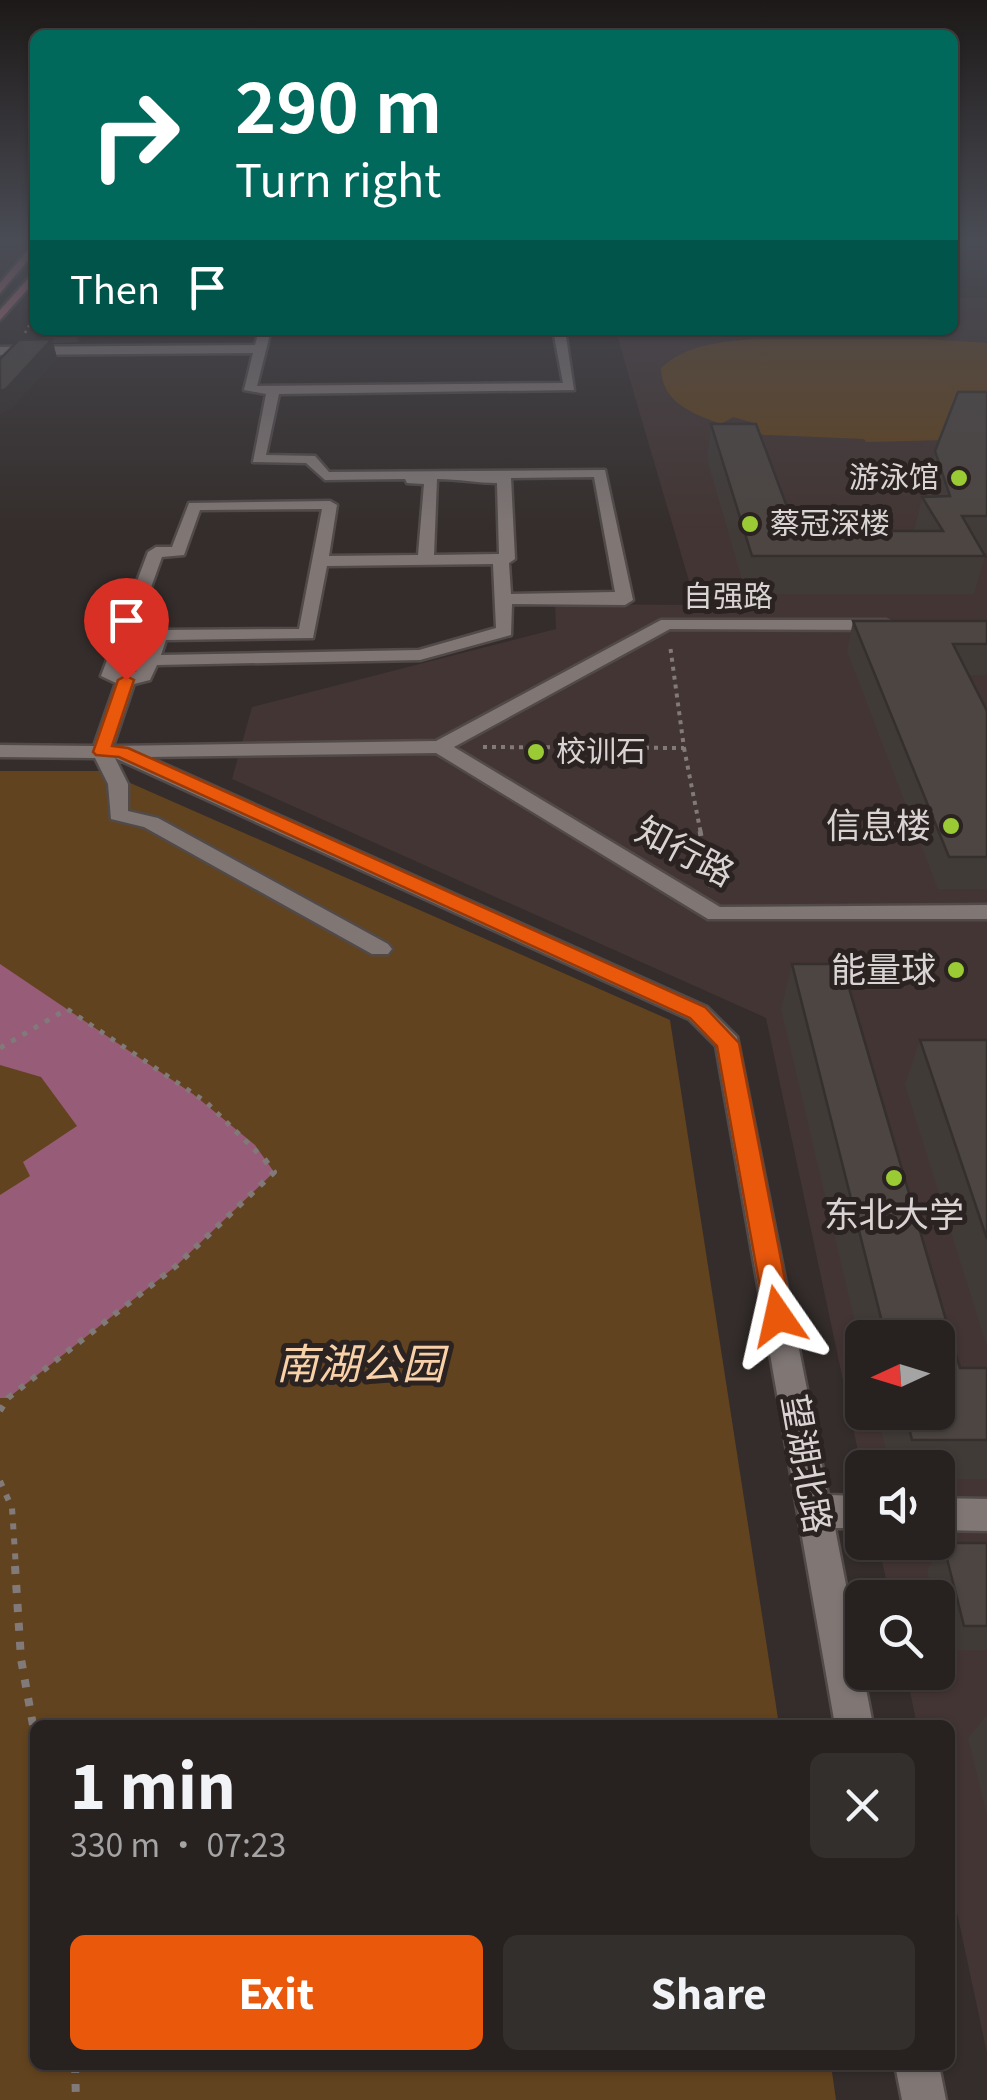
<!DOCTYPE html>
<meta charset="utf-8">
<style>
:root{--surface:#272220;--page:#332f2d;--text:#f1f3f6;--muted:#a4a4a5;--line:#433f3e;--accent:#ea580c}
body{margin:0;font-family:Georgia,"Noto Sans SC",serif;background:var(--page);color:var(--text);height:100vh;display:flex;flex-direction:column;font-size:38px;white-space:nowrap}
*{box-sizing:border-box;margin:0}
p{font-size:32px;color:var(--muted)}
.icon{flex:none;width:55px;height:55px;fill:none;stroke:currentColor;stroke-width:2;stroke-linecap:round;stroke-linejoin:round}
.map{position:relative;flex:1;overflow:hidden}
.sheet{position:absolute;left:30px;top:1720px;width:925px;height:350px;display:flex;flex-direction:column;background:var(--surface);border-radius:15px;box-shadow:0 2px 8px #0004,0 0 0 2px var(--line)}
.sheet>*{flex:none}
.guide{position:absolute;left:30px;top:30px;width:928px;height:305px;border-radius:15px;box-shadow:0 2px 8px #0004,0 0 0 2px var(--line);background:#00695c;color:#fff;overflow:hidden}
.needle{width:65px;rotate:266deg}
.tools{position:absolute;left:845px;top:1320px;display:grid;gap:20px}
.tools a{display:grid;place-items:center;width:110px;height:110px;border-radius:15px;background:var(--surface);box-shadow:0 2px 8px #0004,0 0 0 2px var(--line);font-size:50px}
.pin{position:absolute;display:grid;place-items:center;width:85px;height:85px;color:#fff;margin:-102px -42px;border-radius:50% 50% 50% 0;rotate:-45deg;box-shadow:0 0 10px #0007}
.pin .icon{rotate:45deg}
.me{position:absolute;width:110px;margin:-55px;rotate:349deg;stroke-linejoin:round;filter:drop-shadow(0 0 8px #0008)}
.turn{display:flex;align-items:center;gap:35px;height:210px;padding:0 40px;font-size:45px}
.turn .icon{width:130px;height:130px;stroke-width:2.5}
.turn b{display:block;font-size:70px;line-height:85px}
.then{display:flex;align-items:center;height:95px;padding:0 40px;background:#0003;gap:20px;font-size:38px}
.round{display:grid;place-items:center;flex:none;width:105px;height:105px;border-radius:15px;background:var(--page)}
.head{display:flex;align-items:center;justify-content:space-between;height:170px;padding:0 40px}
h1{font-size:60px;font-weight:800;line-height:75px}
.primary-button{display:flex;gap:20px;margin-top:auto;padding:20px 40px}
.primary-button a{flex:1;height:115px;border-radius:15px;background:var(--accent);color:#fff;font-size:40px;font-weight:800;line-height:115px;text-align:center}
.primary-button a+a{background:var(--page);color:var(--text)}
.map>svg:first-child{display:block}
.built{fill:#433533;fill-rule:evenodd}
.green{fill:#62431f}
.water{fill:#975c78}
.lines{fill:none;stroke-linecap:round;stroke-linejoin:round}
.minor-casing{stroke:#514a49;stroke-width:5}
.primary-casing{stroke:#514a49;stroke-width:5}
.path-far4{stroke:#817a79;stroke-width:2.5;stroke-dasharray:2.5 4;stroke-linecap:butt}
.path-far3{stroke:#817a79;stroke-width:4;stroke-dasharray:4 5;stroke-linecap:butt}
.path-far2{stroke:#817a79;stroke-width:5;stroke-dasharray:5 8;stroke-linecap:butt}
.path-far1{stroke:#817a79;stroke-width:6;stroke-dasharray:6 9;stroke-linecap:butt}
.path{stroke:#817a79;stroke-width:8;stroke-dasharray:8 11;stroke-linecap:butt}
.minor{fill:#807775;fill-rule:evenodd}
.primary{fill:#c57382;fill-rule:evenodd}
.wall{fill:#413b38}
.shaded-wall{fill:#35302e}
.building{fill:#4c4541;stroke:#35302e;stroke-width:2.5}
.route{fill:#ea580c;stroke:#983908;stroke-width:2.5}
.poi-dot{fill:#9acb34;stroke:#2a2322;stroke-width:4}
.labels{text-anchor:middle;stroke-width:10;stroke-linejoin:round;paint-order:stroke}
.far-poi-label{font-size:30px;fill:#d9d4d3;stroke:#2a2322;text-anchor:start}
.far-street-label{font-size:30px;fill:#d9d4d3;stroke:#2a2322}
.poi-label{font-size:35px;fill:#d9d4d3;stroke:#2a2322;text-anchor:end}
.street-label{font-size:35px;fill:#d9d4d3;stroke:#2a2322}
.near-park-label{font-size:42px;font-style:italic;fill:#f8d1a8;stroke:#2a2322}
</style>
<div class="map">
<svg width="987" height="2100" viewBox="0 0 987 2100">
<rect width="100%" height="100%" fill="#342d2b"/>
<!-- built -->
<path class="built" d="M953,298H987V2053L950,1880V1725H917L906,1673L938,1672V1598L890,1597L878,1543L938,1542V1468L862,1470L766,1018L232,779L252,707L556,629L555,604L696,605L616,332L952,330ZM862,1338H938V1412H862Z"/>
<!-- green -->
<g class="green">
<path d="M755,339H926L987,343V439L866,442L864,439L745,434L754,423L733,417L721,424C693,414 661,402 661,368C687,344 720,342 755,339Z"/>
<polygon points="0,771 103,771 670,1020 779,1725 35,1725 35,2065 831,2065 836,2100 0,2100"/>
</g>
<!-- water -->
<polygon class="water" points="0,964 193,1094 255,1145 274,1172 176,1266 8,1398 0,1398 0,1195 30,1176 23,1162 77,1126 41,1077 0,1065"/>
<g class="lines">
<defs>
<g id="minor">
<path d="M259,330H271L257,386L563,383L553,330H565L574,390L279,394L266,455L315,456L329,472L605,470L633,600L625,605L512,604L511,635L420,660L157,665L150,680L134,684L113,746L436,741L661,620H886L895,625L886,630L670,629L454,747L720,907L987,905V919H708L436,753L148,757L707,1007L737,1037L828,1495L862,1496V1528H835L873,1725H835L716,1046L689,1019L115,758L128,784V811L158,818L388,944L392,949L388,954H372L144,827L111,819L108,784L95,758L0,757V745L94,746L116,683L101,676L148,552L156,547H172L189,503L330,501L337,505L329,556L418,555L424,484L407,483L405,479L325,480L306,463L253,462L266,394L244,390L253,353L0,355V347L255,345ZM594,477L615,592L511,594L509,563L515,559L511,478ZM437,479C460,479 476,483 497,483L499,554L434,555ZM322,509L299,629L159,630L150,635L136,672L120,673L162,557L184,555L200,510ZM493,564L496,628L419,650L161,655L166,640L313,638L327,566Z"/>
<polygon points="938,1498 987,1499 987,1531 938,1530"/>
<polygon points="895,2065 939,2065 946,2100 902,2100"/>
</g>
<g id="primary">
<polygon points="35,242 35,252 0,293 0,283"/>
<polygon points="35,271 35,281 0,320 0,310"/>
</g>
</defs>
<!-- minor casing -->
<use href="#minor" class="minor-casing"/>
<!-- primary casing -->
<use href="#primary" class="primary-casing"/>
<!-- path-far4 -->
<polyline class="path-far4" points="25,333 33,318"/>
<!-- path-far3 -->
<g class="path-far3">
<polyline points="483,747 684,748 670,645"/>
<polyline points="684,748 701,834"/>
</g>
<!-- path-far2 -->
<g class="path-far2">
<polyline points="700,831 711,887"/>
<polyline points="0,1048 67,1009 206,1102 260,1155"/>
</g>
<!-- path-far1 -->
<g class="path-far1">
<polyline points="0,1411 8,1398 176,1266 274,1172 259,1152"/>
<polyline points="0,1481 12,1508 16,1568"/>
</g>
<!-- path -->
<g class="path">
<polyline points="15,1566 21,1659 35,1736"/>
<polyline points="75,2065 76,2100"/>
</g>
<!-- minor -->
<use href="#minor" class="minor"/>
<!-- primary -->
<use href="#primary" class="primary"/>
</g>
<!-- wall -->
<g class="wall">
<polygon points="43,330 87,330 78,342 53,343 57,358 11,408 0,414 0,359 45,340"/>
<polygon points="987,392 987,553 983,553 985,556 974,594 746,594 707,459 711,424 796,531 914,531 922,497 930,497 927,487 935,451"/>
<polygon points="853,621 987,621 987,675 969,675 987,711 987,889 938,889 847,651"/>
<polygon points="792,964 960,1368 987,1368 987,1479 938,1479 938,1468 890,1468 877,1412 938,1412 938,1338 862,1338 862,1352 781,1009"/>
<polygon points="920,1040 987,1040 987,1347 905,1085"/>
<polygon points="943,1543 987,1543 987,1650 947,1651 938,1613 938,1598 934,1598 927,1570"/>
<polygon points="987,1715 987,1815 968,1738"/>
</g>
<!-- shaded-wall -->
<g class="shaded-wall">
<polygon points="76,330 87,330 78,342"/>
<polygon points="52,339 57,358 11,408 0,414 0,391"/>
</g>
<!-- building -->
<g class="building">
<polygon points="52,339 6,389 0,391 0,359 19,340"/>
<polygon points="958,392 987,392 987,516 962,516 985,556 752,556 711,424 756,424 796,531 943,531 922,497 950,496 935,451"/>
<polygon points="853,621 987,621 987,644 953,644 987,711 987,857 949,857"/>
<polygon points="792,964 842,964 960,1368 987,1368 987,1440 912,1440 905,1412 938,1412 938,1338 886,1338"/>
<polygon points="920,1040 987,1040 987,1239"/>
<polygon points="943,1543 987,1543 987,1626 964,1626"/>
</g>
<!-- sky -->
<linearGradient id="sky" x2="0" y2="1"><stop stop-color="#1d1918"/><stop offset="0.45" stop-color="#4a4c55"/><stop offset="1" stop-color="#4a4c55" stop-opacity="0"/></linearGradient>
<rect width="987" height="533" fill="url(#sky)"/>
<!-- route -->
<polygon class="route" points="126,676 134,680 112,746 128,748 705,1007 739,1043 792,1316 788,1324 778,1328 769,1324 765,1316 717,1046 690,1018 119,757 96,755 93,752 118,680"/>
<!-- markers -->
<g class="poi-dot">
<circle cx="959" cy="478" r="10"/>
<circle cx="750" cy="524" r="10"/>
<circle cx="536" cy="752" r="10"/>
<circle cx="951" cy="826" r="10"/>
<circle cx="956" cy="970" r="10"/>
<circle cx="894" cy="1178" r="10"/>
</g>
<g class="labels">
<!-- far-poi labels -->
<g class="far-poi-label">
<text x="939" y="488" text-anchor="end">游泳馆</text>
<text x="770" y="534">蔡冠深楼</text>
<text x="556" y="762">校训石</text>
</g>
<!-- far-street labels -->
<g class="far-street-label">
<text x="728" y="607">自强路</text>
</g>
<!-- poi labels -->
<g class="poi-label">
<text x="931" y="838">信息楼</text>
<text x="936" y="982">能量球</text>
<text x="894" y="1227" text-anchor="middle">东北大学</text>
</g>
<!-- street labels -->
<g class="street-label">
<text transform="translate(685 852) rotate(28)" y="12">知行路</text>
<text transform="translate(806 1464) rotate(80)" y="12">望湖北路</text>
</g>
<!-- near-park labels -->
<g class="near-park-label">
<text x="360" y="1379">南湖公园</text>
</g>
</g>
</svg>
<div class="tools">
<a><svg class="needle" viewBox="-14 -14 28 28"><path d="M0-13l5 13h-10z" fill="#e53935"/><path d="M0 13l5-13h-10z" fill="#a4a4a5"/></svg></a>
<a><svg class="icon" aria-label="sound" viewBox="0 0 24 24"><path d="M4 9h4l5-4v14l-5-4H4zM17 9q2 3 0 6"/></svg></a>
<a><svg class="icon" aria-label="search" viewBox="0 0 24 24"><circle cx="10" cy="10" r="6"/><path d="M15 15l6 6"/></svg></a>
</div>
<div class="pin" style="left:126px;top:680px;background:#d93025"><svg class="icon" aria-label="arrive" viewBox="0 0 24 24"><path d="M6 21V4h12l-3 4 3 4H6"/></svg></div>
<svg class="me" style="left:778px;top:1316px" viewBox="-20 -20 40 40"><path d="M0-17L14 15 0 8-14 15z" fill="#ea580c" stroke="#fff" stroke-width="4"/></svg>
<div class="guide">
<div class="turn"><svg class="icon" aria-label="right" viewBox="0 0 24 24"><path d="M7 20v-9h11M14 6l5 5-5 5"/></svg><div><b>290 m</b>Turn right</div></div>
<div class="then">Then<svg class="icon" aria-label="arrive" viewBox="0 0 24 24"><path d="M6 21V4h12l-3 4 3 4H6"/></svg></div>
</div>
<section class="sheet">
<div class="head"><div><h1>1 min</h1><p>330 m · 07:23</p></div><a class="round"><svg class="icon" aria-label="close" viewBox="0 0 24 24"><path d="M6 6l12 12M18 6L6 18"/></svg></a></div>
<div class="primary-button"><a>Exit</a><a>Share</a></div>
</section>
</div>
